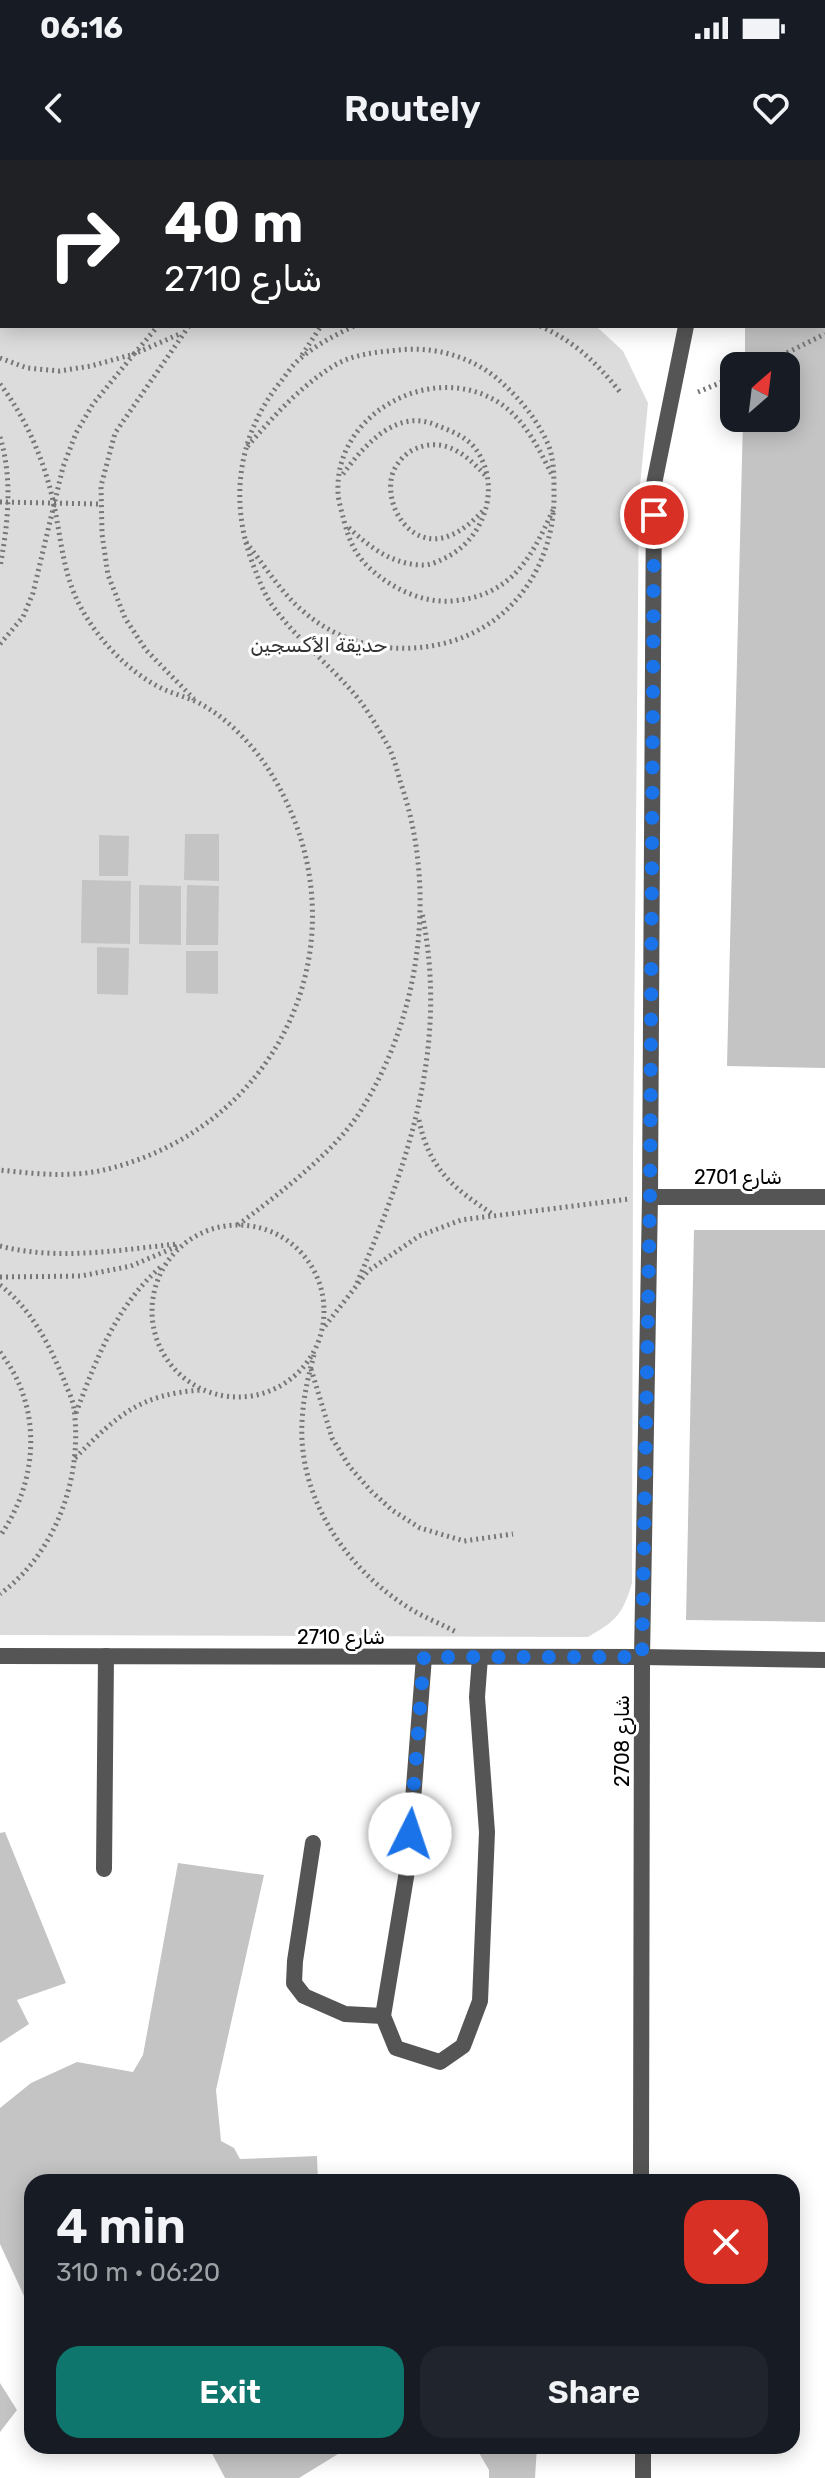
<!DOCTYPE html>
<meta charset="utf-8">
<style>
:root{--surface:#171b24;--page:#20242c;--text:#f1f3f6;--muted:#9ea1a6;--accent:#0f766e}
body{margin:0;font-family:Rubik,"Noto Naskh Arabic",sans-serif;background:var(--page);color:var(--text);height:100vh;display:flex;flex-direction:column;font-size:30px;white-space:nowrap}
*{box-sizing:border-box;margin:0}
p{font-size:26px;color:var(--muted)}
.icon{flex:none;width:44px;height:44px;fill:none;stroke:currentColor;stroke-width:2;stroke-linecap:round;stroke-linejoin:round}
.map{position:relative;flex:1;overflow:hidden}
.details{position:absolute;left:24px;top:2014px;width:776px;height:280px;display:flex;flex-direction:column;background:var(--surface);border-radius:24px;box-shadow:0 4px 20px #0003}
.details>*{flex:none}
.banner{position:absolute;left:0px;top:0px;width:826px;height:168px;box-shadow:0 4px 20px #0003;background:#202124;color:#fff;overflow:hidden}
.needle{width:52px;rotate:28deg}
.buttons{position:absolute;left:720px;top:192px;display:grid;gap:16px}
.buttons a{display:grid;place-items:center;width:80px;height:80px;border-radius:16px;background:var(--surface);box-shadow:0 4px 20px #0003;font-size:40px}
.pin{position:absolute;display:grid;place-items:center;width:68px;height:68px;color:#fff;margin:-34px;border:4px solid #fff;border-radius:50%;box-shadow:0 2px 8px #0007}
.me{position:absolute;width:88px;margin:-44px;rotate:4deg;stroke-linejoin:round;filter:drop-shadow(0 0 6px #0008)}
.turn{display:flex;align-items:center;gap:28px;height:168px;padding:0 32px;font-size:36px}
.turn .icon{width:104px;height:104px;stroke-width:2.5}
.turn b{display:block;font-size:56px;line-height:68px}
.round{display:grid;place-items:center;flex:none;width:84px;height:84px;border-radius:24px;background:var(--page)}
.overview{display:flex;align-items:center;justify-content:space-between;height:136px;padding:0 32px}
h1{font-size:48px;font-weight:600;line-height:60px}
.primary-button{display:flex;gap:16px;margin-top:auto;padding:16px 32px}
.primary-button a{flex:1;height:92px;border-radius:24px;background:var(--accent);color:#fff;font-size:32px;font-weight:600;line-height:92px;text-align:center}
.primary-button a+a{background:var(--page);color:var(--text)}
.status{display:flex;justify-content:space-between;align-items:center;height:56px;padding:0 40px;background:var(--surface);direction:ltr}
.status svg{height:22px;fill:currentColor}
header{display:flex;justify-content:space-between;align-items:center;height:104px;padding:0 32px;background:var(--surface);font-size:36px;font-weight:600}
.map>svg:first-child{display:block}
.green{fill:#dcdcdc}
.building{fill:#c4c4c4}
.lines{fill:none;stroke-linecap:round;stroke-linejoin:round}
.path{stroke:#777;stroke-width:5;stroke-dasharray:2 4;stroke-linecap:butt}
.service{stroke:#555;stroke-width:16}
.minor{stroke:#555;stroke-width:16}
.route{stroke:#1a73e8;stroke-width:14;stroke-dasharray:0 25.2}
.labels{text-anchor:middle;stroke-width:6;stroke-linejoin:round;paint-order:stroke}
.park-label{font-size:20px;fill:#333;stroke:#fff}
.street-label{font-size:20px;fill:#000;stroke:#fff}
</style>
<div class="status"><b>06:16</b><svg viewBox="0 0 49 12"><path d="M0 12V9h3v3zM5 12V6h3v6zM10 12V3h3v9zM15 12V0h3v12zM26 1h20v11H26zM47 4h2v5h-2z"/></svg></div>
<header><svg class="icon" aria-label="back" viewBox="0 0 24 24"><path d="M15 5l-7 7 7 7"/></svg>Routely<svg class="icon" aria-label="heart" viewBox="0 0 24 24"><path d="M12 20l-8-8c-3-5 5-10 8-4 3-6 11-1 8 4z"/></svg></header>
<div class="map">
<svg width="825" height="2318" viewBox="0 0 825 2318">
<rect width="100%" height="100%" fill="#fff"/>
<!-- green -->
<path class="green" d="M0,0H394L2,2V166H596L623,191L648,243L639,336L633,995L632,1423C623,1454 616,1461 588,1477L0,1475Z"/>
<!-- building -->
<g class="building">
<polygon points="745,166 825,166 825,908 727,906 743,258 786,258 786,206 745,206"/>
<polygon points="185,674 219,674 219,721 184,720"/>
<polygon points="99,675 129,676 128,716 99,716"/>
<polygon points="82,720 131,721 130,784 81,783"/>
<polygon points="139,725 181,726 181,785 139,784"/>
<polygon points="187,725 219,726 218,785 186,785"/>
<polygon points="97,787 129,788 128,835 97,834"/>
<polygon points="186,791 218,791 218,834 186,833"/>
<polygon points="694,1070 825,1070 825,1462 686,1460"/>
<polygon points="5,1672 66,1823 17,1840 29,1864 0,1883 0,1673"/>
<polygon points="178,1703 264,1715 216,1930 221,1981 234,1988 240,1999 317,1996 318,2022 32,2022 32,2138 24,2136 0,2084 0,1948 31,1923 77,1902 133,1912 143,1895"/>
<polygon points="0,2223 17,2250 0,2272"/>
<polygon points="208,2286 351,2286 299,2318 225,2318"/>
<polygon points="475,2286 537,2286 535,2318 489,2318 489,2310"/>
</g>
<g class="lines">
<!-- path -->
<g class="path">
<polyline points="251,0 251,2"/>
<polyline points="361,0 361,2"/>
<polyline points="190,2 190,0"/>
<polyline points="189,166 115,273 101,326 102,374 108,415 125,458 146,490 194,539"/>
<path d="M540,166C574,181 597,203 620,232"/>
<polyline points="302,195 321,166"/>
<polyline points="0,198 27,208 59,211 91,206 134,194 158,166"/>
<polyline points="760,206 825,174"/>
<path d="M0,224C26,258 45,302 54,345C61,378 63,413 79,444C97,479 128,512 163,529C174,534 186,537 197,542C225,556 250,582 267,607C370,765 290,963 108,1009C73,1018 36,1014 0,1010"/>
<polyline points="698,232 734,217"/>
<path d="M0,277C13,319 8,364 0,407"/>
<path d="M343,314C364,285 397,248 436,265C451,271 468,277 477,291C501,327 485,376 449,396C441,400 430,406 421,405C391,404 368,386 347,366"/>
<path d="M485,315C464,292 441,275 411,291C401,297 392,309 391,321C387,354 416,391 451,375C464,370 475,359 485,349"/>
<polyline points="0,342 102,344"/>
<path d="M553,350C531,399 511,436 452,441C424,443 395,430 374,412C356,397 350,383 344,361C342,352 338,341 338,331C335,252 435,199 501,244C526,261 540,291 553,317"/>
<path d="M246,382C264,405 282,434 304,452C342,485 393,495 441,484C513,468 556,403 554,331C554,315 554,299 548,284C537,259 520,239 500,221C473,197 435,186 399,190C377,192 354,194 335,205C299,227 273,257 246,288"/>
<polyline points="0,484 23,457 33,433 63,307 76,273 93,244 134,194 182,173"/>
<path d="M419,960C429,1009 453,1028 494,1055"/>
<circle cx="238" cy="1151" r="86"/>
<path d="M238,1065C276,1036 331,995 358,955C420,860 438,732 401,624C397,611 394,596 387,584C377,566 364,544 350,529C325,501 294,476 272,445C265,435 260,423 256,412C228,346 236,276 282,220C288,212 294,203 302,197C318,184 335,175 354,166"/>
<path d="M0,1086C57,1101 119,1090 177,1084"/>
<polyline points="0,1117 81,1116 131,1106 178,1086"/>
<path d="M357,1123C409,1002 449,886 422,753"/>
<path d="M0,1125C32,1150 49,1184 64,1220C67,1229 73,1239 74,1249C83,1317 56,1393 0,1434"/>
<polyline points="325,1166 368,1111 419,1076 461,1060 629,1039"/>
<path d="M0,1192C43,1247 39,1320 0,1376"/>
<path d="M314,1195C308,1217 303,1239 302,1262C298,1337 345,1407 406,1446C422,1457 440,1463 456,1472"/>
<polyline points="311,1209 332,1278 349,1306 371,1331 392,1350 420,1368 464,1381 513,1374"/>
<path d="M76,1253C97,1197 117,1144 163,1105"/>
<path d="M75,1298C117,1256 139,1234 202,1230"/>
</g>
<!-- service -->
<g class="service">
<polyline points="424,1497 408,1705 383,1856 396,1888 440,1902 463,1886 480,1841 487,1672 477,1537 480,1497"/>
<polyline points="313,1683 295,1801 294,1823 304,1836 345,1854 383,1856"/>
<polyline points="104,1709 106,1496"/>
</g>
<!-- minor -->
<g class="minor">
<polyline points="700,2 701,0"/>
<polyline points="650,1037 825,1037"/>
<polyline points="0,1496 642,1497 825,1500"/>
<polyline points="641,2022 642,1497 650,1037 654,324 686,166"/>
<polyline points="643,2286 643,2318"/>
</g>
</g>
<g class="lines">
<!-- route -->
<polyline class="route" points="410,1674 424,1497 642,1497 650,1037 654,355"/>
</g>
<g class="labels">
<!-- park labels -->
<g class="park-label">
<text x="319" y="492">حديقة الأكسجين</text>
</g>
<!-- street labels -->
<g class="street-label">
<text x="738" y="1024">شارع 2701</text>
<text x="341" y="1484">شارع 2710</text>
<text transform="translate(622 1581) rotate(-90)" y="7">شارع 2708</text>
</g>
</g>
</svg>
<div class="buttons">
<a><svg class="needle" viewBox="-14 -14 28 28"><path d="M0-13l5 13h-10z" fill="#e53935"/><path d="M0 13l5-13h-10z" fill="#9ea1a6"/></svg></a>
</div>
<div class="pin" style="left:654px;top:355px;background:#d93025"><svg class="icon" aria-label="arrive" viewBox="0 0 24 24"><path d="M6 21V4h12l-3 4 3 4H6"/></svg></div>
<svg class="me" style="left:410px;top:1674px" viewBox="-20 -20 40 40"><circle r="19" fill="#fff"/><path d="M0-13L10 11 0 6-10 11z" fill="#1a73e8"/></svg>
<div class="banner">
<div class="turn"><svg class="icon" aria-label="right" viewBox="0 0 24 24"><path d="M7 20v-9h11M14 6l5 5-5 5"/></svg><div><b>40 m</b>شارع 2710</div></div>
</div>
<section class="details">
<div class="overview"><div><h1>4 min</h1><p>310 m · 06:20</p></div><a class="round" style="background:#d93025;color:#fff"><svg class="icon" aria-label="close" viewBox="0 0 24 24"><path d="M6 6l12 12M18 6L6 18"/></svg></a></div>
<div class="primary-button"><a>Exit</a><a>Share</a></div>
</section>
</div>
